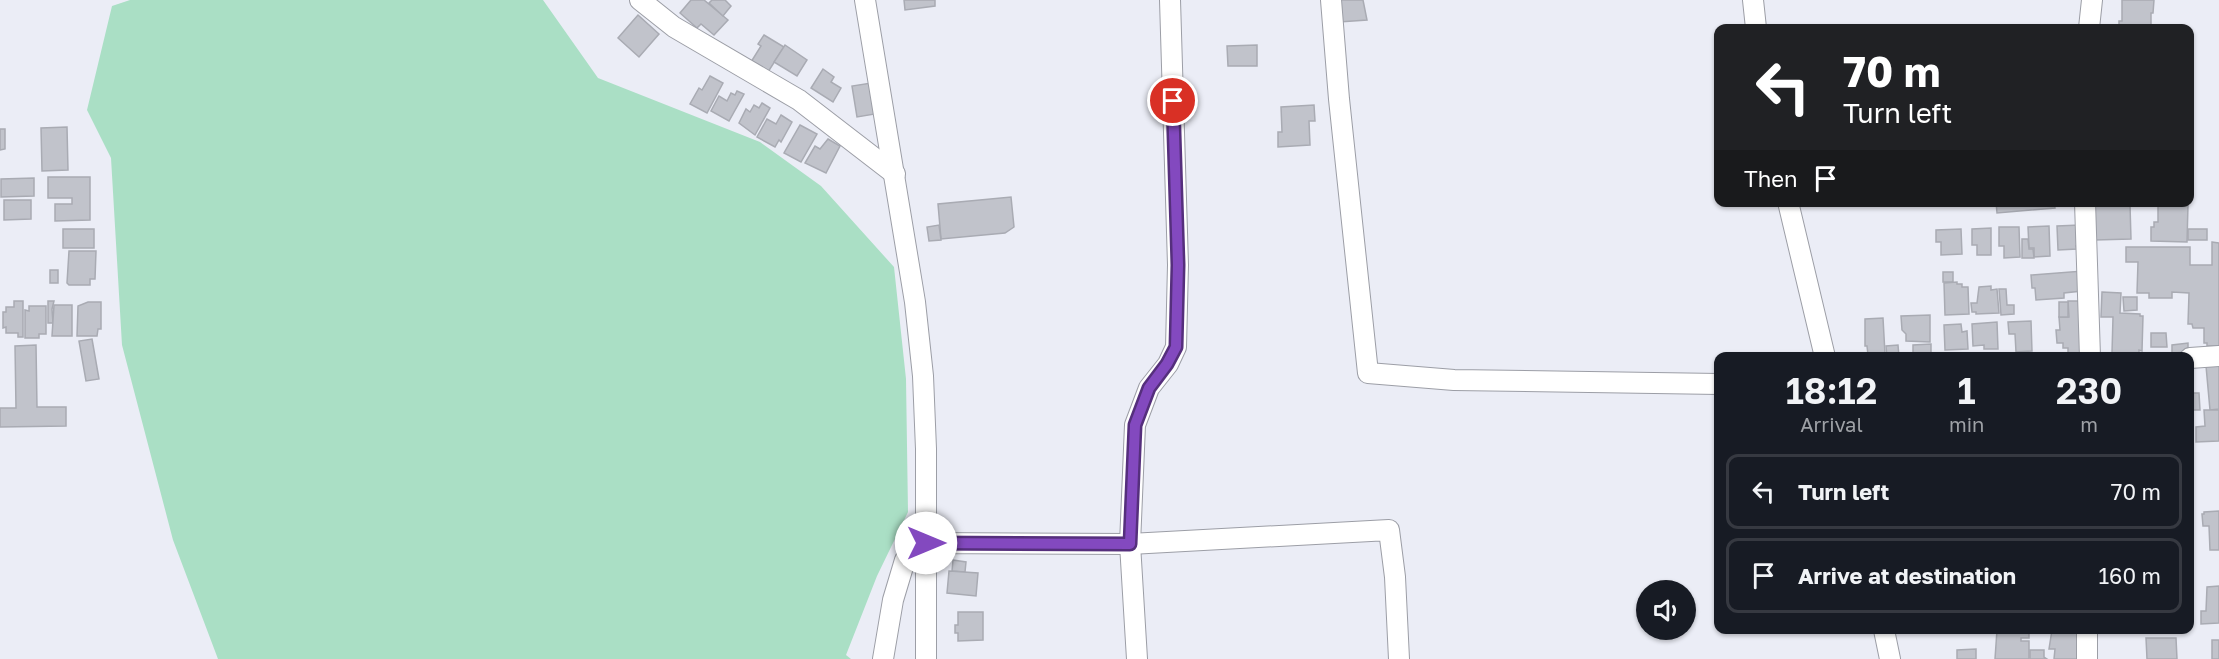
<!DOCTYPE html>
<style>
:root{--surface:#171b24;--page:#242831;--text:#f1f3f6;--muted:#9ea1a6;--line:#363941}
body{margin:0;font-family:"Golos Text",sans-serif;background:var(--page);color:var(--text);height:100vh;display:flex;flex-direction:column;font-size:22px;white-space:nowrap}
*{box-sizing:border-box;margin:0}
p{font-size:20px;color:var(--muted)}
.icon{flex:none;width:33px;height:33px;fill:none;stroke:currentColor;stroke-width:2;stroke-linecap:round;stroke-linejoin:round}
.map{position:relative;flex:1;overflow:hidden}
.details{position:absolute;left:1714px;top:352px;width:480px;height:282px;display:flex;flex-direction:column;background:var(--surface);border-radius:12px;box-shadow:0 2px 4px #0004}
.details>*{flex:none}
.top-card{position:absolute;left:1714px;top:24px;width:480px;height:183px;border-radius:12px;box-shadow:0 2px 4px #0004;background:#202124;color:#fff;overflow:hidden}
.fabs{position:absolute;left:1636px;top:580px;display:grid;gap:12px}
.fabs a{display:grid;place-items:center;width:60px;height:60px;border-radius:50%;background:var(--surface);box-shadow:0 2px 4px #0004;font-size:30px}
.pin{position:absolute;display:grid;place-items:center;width:51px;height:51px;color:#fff;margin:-26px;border:3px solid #fff;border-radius:50%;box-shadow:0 2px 6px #0007}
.me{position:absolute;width:66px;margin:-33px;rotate:90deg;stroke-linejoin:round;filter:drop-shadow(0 0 4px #0008)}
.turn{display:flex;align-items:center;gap:21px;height:126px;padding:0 30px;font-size:27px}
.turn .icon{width:78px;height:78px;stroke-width:2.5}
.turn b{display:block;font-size:42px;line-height:51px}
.then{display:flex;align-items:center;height:57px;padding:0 30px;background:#0003;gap:12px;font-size:22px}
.eta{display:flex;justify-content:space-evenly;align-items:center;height:102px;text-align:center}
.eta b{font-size:36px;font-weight:600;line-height:42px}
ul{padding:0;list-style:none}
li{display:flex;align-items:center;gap:18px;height:75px;margin:0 12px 9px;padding:0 18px;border:3px solid var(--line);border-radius:12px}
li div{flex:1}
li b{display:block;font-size:22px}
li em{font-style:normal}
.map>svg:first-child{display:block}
.green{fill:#aadfc5}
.building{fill:#c1c3cb;stroke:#a9abb3;stroke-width:1.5}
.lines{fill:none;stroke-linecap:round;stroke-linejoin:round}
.minor-casing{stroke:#9c9ea6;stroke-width:22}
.minor{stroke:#fff;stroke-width:20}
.route-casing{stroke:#552f7c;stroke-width:15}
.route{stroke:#8349bf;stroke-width:10}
</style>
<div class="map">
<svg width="2219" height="659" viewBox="0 0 2219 659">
<rect width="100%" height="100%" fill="#ebedf6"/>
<!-- green -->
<polygon class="green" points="130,0 543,0 598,78 760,142 821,186 894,267 906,379 908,512 877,576 846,655 851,659 218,659 173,540 122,345 111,158 87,110 112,6"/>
<!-- building -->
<g class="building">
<polygon points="691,0 704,0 728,20 714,35 701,24 697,28 680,13"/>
<polygon points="712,0 725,0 731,6 723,16 709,3"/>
<polygon points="904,0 935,0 935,6 905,10"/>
<polygon points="1335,0 1363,0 1367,20 1339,22"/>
<polygon points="2122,0 2154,0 2153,13 2151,13 2151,26 2153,26 2153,28 2119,28 2119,21 2122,21"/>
<polygon points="638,15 659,34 639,57 618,38"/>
<polygon points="764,35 784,47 768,72 751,62 761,46 758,44"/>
<polygon points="785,45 807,60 797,76 774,62"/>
<polygon points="1257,45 1257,66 1228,66 1227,46"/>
<polygon points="823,69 834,77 831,82 841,88 833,102 811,88"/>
<polygon points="710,76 723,83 707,113 690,104 699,88 702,90"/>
<polygon points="871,83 875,114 857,117 852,86"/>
<polygon points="737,91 744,94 729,121 711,111 719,96 727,101 731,93 735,95"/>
<polygon points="762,103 770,108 755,135 739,123 746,109 750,112 754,105 759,108"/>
<polygon points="1314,105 1315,121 1309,121 1310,145 1278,147 1278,132 1282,132 1281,107"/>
<polygon points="781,115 792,122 781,142 779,140 775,147 757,137 767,119 776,124"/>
<polygon points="800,125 817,134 801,162 784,153"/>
<polygon points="67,127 68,170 42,171 41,128"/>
<polygon points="0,129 5,129 5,149 0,150"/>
<polygon points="828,139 840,146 826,173 805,163 815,146 820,149"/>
<polygon points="48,177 90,177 90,220 55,221 55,204 72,204 72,198 48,198"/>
<polygon points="34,178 34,196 1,197 1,179"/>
<polygon points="1011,197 1014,227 1005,233 941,239 938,204"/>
<polygon points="4,200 31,200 31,219 4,220"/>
<polygon points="1996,202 2054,202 2055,208 1997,213"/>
<polygon points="2130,205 2131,239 2095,240 2095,206"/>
<polygon points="2158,205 2188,205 2187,242 2151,241 2151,227 2154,227 2154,222 2158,222"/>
<polygon points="939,225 941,240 929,241 927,227"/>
<polygon points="2080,225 2081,246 2076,246 2077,249 2058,250 2057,226"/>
<polygon points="2049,226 2050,256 2034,257 2034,248 2029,248 2028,227"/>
<polygon points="1999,227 2019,227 2020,257 2004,258 2004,246 1999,246"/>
<polygon points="1991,228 1991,255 1977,255 1977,245 1972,245 1972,229"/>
<rect x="63" y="229" width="31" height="19"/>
<polygon points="1961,229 1962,254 1941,255 1941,242 1936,242 1936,230"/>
<rect x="2188" y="229" width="19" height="11"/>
<polygon points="2022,239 2028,239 2029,249 2033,249 2034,258 2022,258"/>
<polygon points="2212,242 2219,243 2219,346 2207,346 2207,343 2204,343 2204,328 2193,328 2192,324 2188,324 2189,293 2172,292 2172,298 2149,298 2149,293 2137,293 2138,262 2126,262 2126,247 2190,247 2190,265 2212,265"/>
<polygon points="69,251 96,251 95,279 90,279 90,285 69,285 67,283"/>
<rect x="50" y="270" width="8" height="13"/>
<polygon points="2083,271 2082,291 2064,293 2064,298 2036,300 2035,288 2032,288 2031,275"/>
<rect x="1943" y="272" width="10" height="10"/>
<polygon points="1957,282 1957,284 1962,284 1962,287 1968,287 1969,314 1945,315 1944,283"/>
<polygon points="1991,286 1991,290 1997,289 1999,313 1976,314 1976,312 1972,312 1971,303 1977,303 1979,287"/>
<polygon points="1999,289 2006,289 2007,305 2014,305 2014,314 2001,315"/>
<polygon points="2102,292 2121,293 2120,313 2140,314 2140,316 2143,316 2142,351 2139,350 2139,354 2112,353 2113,317 2101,317"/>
<polygon points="2123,297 2137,297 2137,310 2124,311"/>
<polygon points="14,301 23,301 23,337 18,337 18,333 6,333 6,327 3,328 3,312 6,312 6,307 14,307"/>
<polygon points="48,301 54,301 52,309 53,323 48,323"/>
<polygon points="2068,301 2085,301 2087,354 2068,355 2068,348 2063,348 2063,343 2057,343 2056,330 2060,330 2059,317 2069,317"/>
<polygon points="88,302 101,302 101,329 98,329 97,336 77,336 78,306"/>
<rect x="2059" y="302" width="9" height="15"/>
<polygon points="54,305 72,305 72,336 52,336"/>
<polygon points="29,306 46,306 46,334 39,334 39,338 25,338 25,310 29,311"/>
<polygon points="1930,315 1930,342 1906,341 1906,334 1902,330 1901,316"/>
<polygon points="1883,318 1885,354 1868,355 1867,346 1865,346 1865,319"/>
<polygon points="2031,321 2032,351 2016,352 2015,334 2009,334 2008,322"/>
<polygon points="1997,322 1998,349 1984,349 1984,345 1973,346 1972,324"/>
<polygon points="1961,324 1962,332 1967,331 1968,349 1945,350 1944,325"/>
<polygon points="2151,333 2166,333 2167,347 2151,347"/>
<polygon points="92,339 99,379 86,381 79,341"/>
<polygon points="2188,343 2188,352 2172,353 2172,345"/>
<polygon points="1931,344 1931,357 1913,357 1913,345"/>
<polygon points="36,345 37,407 66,407 66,426 0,427 0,408 16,408 15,346"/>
<polygon points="1898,345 1899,357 1887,357 1886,346"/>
<polygon points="2219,365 2219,409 2210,410 2206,366"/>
<polygon points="2190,387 2193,387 2193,393 2199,393 2200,410 2190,410"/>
<polygon points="2204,410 2219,410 2219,441 2196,442 2196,427 2205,426"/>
<polygon points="2219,511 2219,550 2210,550 2209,526 2203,526 2202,514 2204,514 2204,512"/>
<polygon points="953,560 966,562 965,572 952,571"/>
<polygon points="949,571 978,573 976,596 947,593"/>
<polygon points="2219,586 2219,623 2201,624 2201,611 2206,611 2207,587"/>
<polygon points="958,612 983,612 983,640 958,641 958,633 955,633 955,625 958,625"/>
<polygon points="1997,630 2029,630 2029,638 2021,638 2021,641 2029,641 2029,659 1995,659"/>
<polygon points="2052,630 2082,630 2081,659 2054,659 2055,649 2049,649"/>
<polygon points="2146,638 2176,638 2177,659 2147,659"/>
<rect x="2212" y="640" width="7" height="19"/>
<polygon points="1976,649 1976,659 1957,659 1957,650"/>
<polygon points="2030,650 2044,650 2044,657 2047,659 2030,659"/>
</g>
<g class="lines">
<defs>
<g id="minor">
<polyline points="640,0 674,27 799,100 895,174"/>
<polyline points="865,0 915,302 923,376 926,449 926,659"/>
<polyline points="1331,0 1339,99 1368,373 1454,380 1719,384"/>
<polyline points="1753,0 1756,28"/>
<polyline points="2089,28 2092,0"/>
<polyline points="1788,202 1825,357"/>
<polyline points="2085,202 2090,357"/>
<polyline points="2190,358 2219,356"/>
<polyline points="1884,630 1890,659"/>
<polyline points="883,659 893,600 905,560 926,543 1130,544 1389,530 1395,577 1399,659"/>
<polyline points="1137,659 1130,544 1135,425 1149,388 1168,364 1176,347 1178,265 1170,0"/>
<polyline points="2087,659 2087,630"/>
</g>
</defs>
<!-- minor casing -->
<use href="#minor" class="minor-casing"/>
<!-- minor -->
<use href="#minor" class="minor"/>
</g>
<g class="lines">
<defs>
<polyline id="route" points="926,543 1130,544 1135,425 1149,388 1167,364 1176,347 1178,265 1173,101"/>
</defs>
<!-- route casing -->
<use href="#route" class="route-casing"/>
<!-- route -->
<use href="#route" class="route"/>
</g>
</svg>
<div class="fabs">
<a><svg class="icon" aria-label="sound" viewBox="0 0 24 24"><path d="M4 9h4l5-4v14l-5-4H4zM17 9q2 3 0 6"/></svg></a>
</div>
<div class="pin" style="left:1173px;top:101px;background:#d93025"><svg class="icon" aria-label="arrive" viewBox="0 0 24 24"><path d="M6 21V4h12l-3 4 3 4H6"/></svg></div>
<svg class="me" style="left:926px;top:543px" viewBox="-20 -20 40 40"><circle r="19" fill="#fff"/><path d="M0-13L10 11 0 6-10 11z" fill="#8349bf"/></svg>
<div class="top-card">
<div class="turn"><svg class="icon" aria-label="left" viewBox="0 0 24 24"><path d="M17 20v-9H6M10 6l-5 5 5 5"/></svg><div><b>70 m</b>Turn left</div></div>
<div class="then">Then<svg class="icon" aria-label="arrive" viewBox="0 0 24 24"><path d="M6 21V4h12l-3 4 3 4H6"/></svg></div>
</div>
<section class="details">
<div class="eta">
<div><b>18:12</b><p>Arrival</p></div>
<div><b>1</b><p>min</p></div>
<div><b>230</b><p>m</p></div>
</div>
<ul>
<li><svg class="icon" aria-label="left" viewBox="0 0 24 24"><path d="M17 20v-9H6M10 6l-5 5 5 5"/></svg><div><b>Turn left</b></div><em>70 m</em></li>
<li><svg class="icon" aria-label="arrive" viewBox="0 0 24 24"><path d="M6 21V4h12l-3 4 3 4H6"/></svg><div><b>Arrive at destination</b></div><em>160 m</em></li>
</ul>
</section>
</div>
